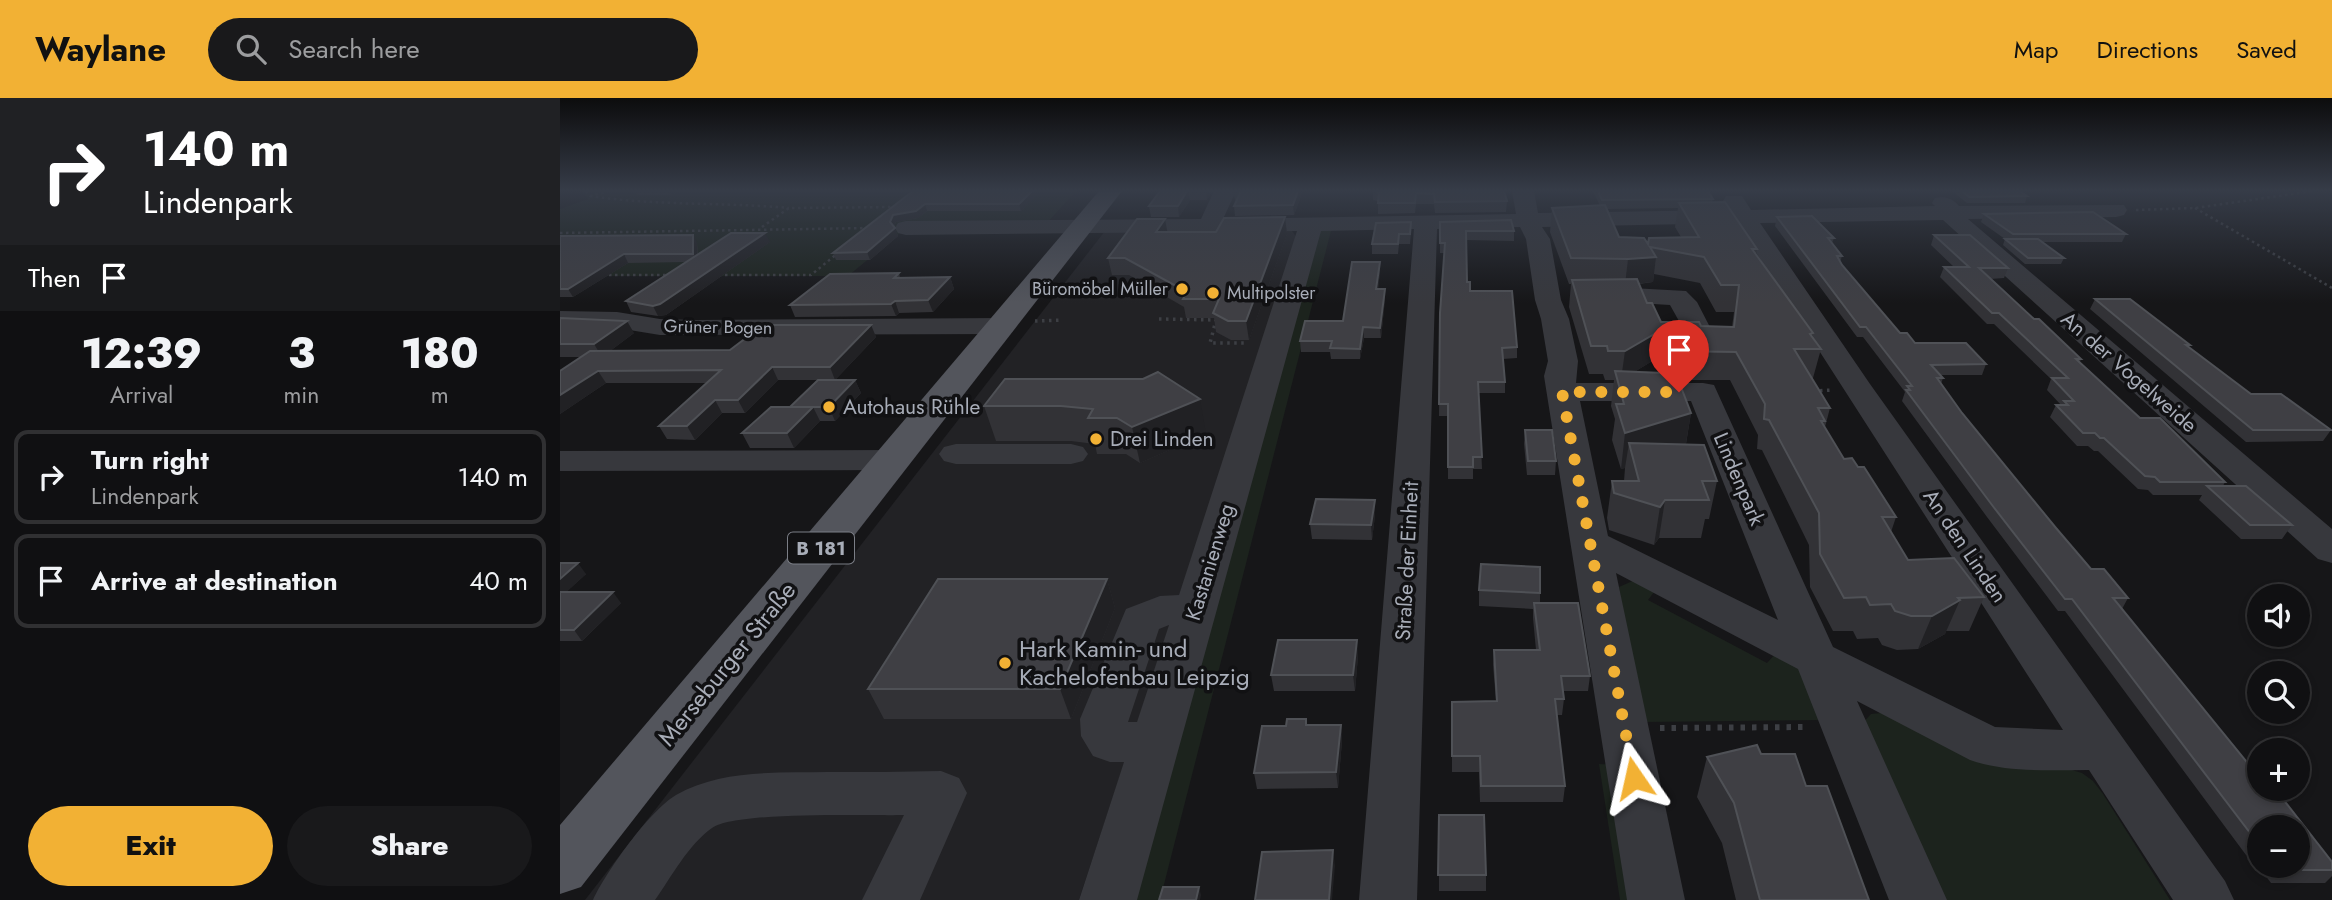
<!DOCTYPE html>
<meta charset="utf-8">
<style>
:root{--surface:#101012;--page:#19191b;--text:#f1f3f6;--muted:#9c9d9f;--line:#303032;--accent:#f2b134}
body{margin:0;font-family:Jost,sans-serif;background:var(--page);color:var(--text);height:100vh;display:flex;flex-direction:column;font-size:26px;white-space:nowrap}
*{box-sizing:border-box;margin:0}
p{font-size:23px;color:var(--muted)}
.icon{flex:none;width:38px;height:38px;fill:none;stroke:currentColor;stroke-width:2;stroke-linecap:round;stroke-linejoin:round}
.map{position:relative;flex:1;overflow:hidden}
.side{display:flex;flex-direction:column;background:var(--surface);width:560px}
.side>*{flex:none}
.hud{background:#202124;color:#fff;overflow:hidden}
.fabs{position:absolute;left:1687px;top:486px;display:grid;gap:14px}
.fabs a{display:grid;place-items:center;width:63px;height:63px;border-radius:50%;background:var(--surface);box-shadow:0 4px 10px #0003,0 0 0 2px var(--line);font-size:35px}
.pin{position:absolute;display:grid;place-items:center;width:60px;height:60px;color:#fff;margin:-72px -30px;border-radius:50% 50% 50% 0;rotate:-45deg;box-shadow:0 0 7px #0007}
.pin .icon{rotate:45deg}
.me{position:absolute;width:77px;margin:-38px;rotate:349deg;stroke-linejoin:round;filter:drop-shadow(0 0 5px #0008)}
.turn{display:flex;align-items:center;gap:24px;height:147px;padding:0 28px;font-size:32px}
.turn .icon{width:91px;height:91px;stroke-width:2.5}
.turn b{display:block;font-size:49px;line-height:60px}
.then{display:flex;align-items:center;height:66px;padding:0 28px;background:#0003;gap:14px;font-size:26px}
.eta{display:flex;justify-content:space-evenly;align-items:center;height:119px;text-align:center}
.eta b{font-size:42px;font-weight:800;line-height:49px}
.primary-button{display:flex;gap:14px;margin-top:auto;padding:14px 28px}
.primary-button a{flex:1;height:80px;border-radius:42px;background:var(--accent);color:#111;font-size:28px;font-weight:800;line-height:80px;text-align:center}
.primary-button a+a{background:var(--page);color:var(--text)}
ul{padding:0;list-style:none}
li{display:flex;align-items:center;gap:21px;height:94px;margin:0 14px 10px;padding:0 14px;border:4px solid var(--line);border-radius:14px}
li div{flex:1}
li b{display:block;font-size:26px}
li em{font-style:normal}
header{display:flex;align-items:center;gap:42px;box-sizing:border-box;height:98px;padding:0 35px;background:var(--accent);color:#111}
header strong{font-size:33px}
nav{display:flex;gap:38px;margin-inline-start:auto;font-size:24px}
.search{width:490px;height:63px;background:var(--page);display:flex;align-items:center;gap:18px;box-sizing:border-box;padding:0 24px;border-radius:38px;color:var(--muted);font-size:26px}
main{display:flex;flex:1;min-height:0}
.map>svg:first-child{display:block}
.built{fill:#222225}
.green{fill:#1c231d}
.lines{fill:none;stroke-linecap:round;stroke-linejoin:round}
.path-far2{stroke:#3d3f44;stroke-width:2.5;stroke-dasharray:2.5 3.5;stroke-linecap:butt}
.path-far1{stroke:#3d3f44;stroke-width:3.5;stroke-dasharray:2.5 4.5;stroke-linecap:butt}
.path{stroke:#3d3f44;stroke-width:6;stroke-dasharray:4.5 7;stroke-linecap:butt}
.minor{fill:#37383d;fill-rule:evenodd}
.major{fill:#53555c;fill-rule:evenodd}
.wall{fill:#323236;fill-rule:evenodd}
.shaded-wall{fill:#212124}
.building{fill:#3f3f44;stroke:#4f5156;stroke-width:2}
.route{stroke:#f2b134;stroke-width:12;stroke-dasharray:0 21.6}
.poi-dot{fill:#f2b134;stroke:#111113;stroke-width:2.5}
.labels{text-anchor:middle;stroke-width:7;stroke-linejoin:round;paint-order:stroke}
.far-poi-label{font-size:18px;fill:#a8adb8;stroke:#111113;text-anchor:end}
.far-street-label{font-size:18px;fill:#a8adb8;stroke:#111113}
.shield{fill:#111113;stroke:#7b7e86;stroke-width:2}
.shield-label{font-size:19px;font-weight:bold;fill:#a8adb8}
.street-label{font-size:21px;fill:#a8adb8;stroke:#111113}
.poi-label{font-size:21px;fill:#a8adb8;stroke:#111113;text-anchor:start}
.near-poi-label{font-size:24px;fill:#a8adb8;stroke:#111113;text-anchor:start}
.near-street-label{font-size:24px;fill:#a8adb8;stroke:#111113}
</style>
<header>
<strong>Waylane</strong>
<div class="search"><svg class="icon" aria-label="search" viewBox="0 0 24 24"><circle cx="10" cy="10" r="6"/><path d="M15 15l6 6"/></svg>Search here</div>
<nav><a>Map</a><a>Directions</a><a>Saved</a></nav>
</header>
<main>
<section class="side">
<div class="hud">
<div class="turn"><svg class="icon" aria-label="right" viewBox="0 0 24 24"><path d="M7 20v-9h11M14 6l5 5-5 5"/></svg><div><b>140 m</b>Lindenpark</div></div>
<div class="then">Then<svg class="icon" aria-label="arrive" viewBox="0 0 24 24"><path d="M6 21V4h12l-3 4 3 4H6"/></svg></div>
</div>
<div class="eta">
<div><b>12:39</b><p>Arrival</p></div>
<div><b>3</b><p>min</p></div>
<div><b>180</b><p>m</p></div>
</div>
<ul>
<li><svg class="icon" aria-label="right" viewBox="0 0 24 24"><path d="M7 20v-9h11M14 6l5 5-5 5"/></svg><div><b>Turn right</b><p>Lindenpark</p></div><em>140 m</em></li>
<li><svg class="icon" aria-label="arrive" viewBox="0 0 24 24"><path d="M6 21V4h12l-3 4 3 4H6"/></svg><div><b>Arrive at destination</b></div><em>40 m</em></li>
</ul>
<div class="primary-button"><a>Exit</a><a>Share</a></div>
</section>
<div class="map">
<svg width="1772" height="802" viewBox="0 0 1772 802">
<rect width="100%" height="100%" fill="#161618"/>
<!-- built -->
<polygon class="built" points="730,130 737,140 519,802 25,802 545,133"/>
<!-- green -->
<g class="green">
<polygon points="22,93 516,93 486,126 346,130 288,178 0,178 0,111 28,101"/>
<polygon points="772,129 600,802 566,802 757,137 761,133"/>
<polygon points="1077,481 1097,490 1088,502 1207,565 1218,553 1233,560 1264,622 1083,624 1059,489"/>
<polygon points="1321,615 1522,675 1533,683 1543,696 1610,802 1371,802 1301,627 1311,616"/>
<polygon points="1039,666 1059,667 1087,802 1060,802"/>
</g>
<g class="lines">
<!-- path-far2 -->
<g class="path-far2">
<polyline points="26,93 30,98 50,93"/>
<path d="M30,98C96,108 163,104 229,110"/>
<polyline points="1635,110 1772,190"/>
<polyline points="1576,112 1635,110 1753,93"/>
<polyline points="202,129 229,110 335,109"/>
<polyline points="0,135 310,130"/>
<polyline points="43,177 111,177"/>
<polyline points="159,177 251,177 278,155"/>
</g>
<!-- path-far1 -->
<g class="path-far1">
<polyline points="599,221 656,222 650,245 688,245"/>
<polyline points="475,223 502,222"/>
<polyline points="1253,293 1273,292"/>
</g>
<!-- path -->
<polyline class="path" points="1100,630 1248,629"/>
<!-- minor -->
<g class="minor">
<path d="M654,93H676L663,121L956,116L952,93H974L978,115L1169,112L1163,103L1166,98H1182L1191,112L1375,108L1372,105L1375,100C1385,98 1392,100 1399,108L1564,107L1567,112L1564,117L1556,119L1408,121L1772,431V465L1758,461L1383,122L1200,125L1310,286L1665,783L1674,802H1613L1529,672C1488,672 1448,675 1410,662L1297,603L1387,802H1329L1238,571L1056,475L1125,802H1067L984,278L988,263L981,221L975,202L966,141L960,129L877,131L857,802H799L854,131L761,133L577,802H519L564,664H550L533,658L521,638L520,621L566,511L600,498L619,497L737,133L346,137L338,135L335,130L338,125L346,123L641,121ZM1177,125L1503,632L1435,629L1273,549L1154,287L1143,285H1016L1018,263L1009,221L1001,202L990,141L982,129ZM1020,303H1131L1218,522L1048,438ZM609,527L577,624H568L599,531Z"/>
<polygon points="1035,188 1126,193 1137,204 1153,235 1149,241 1139,243 1129,241 1110,207 1026,202 1022,196 1026,190"/>
<polygon points="0,213 57,214 100,221 137,222 442,220 452,222 456,228 452,234 442,236 100,237 57,230 0,229"/>
<polygon points="396,346 511,346 523,349 528,356 523,363 511,366 396,366 384,363 379,356 384,349"/>
<polygon points="333,352 345,355 350,362 345,369 333,372 0,373 0,353"/>
<path d="M381,673L399,680L407,695L360,802H302L344,717C308,718 175,713 152,730C128,747 112,778 95,802H33C46,774 89,713 116,697C161,671 218,675 268,674C306,674 343,674 381,673Z"/>
</g>
<!-- major -->
<polygon class="major" points="539,93 562,93 21,789 0,796 0,727"/>
</g>
<!-- wall -->
<g class="wall">
<polygon points="71,93 119,93 111,97 79,97"/>
<polygon points="353,93 480,93 461,113 367,113 358,120 336,124 334,129 338,138 310,162 276,162 273,155"/>
<polygon points="600,93 652,93 647,102 630,102 619,119 591,119 589,108"/>
<polygon points="673,93 740,93 741,98 734,117 675,118 674,108 676,102 675,102"/>
<polygon points="813,93 944,93 947,103 946,114 875,115 874,106 856,106 855,115 818,116 818,103 813,102"/>
<path d="M1033,93H1148L1153,101L1152,105L1197,151L1196,157L1253,235L1252,239L1261,251L1253,280H1251L1270,310L1265,329L1284,361L1298,369L1336,419L1331,434L1348,462L1424,499L1409,533H1386L1385,536L1358,551L1337,552L1322,547L1318,540L1297,541L1293,533H1273L1250,489L1249,447L1202,352L1197,351L1198,337L1170,282H1116L1131,315L1126,346L1157,383L1149,421H1145L1141,440H1099L1094,447L1049,432L1047,420L1052,383H1064L1065,370L1061,371L1052,342L1055,321L1051,308L1054,282H1045L1043,276H1029L1009,209L1011,186H1009L990,134L992,110L1040,108ZM1118,110L1115,129L1121,139L1088,146L1059,139L1046,111ZM1094,176L1140,185L1156,214H1174L1172,229L1141,228L1101,224L1087,205L1079,186L1093,184ZM1099,259L1104,275L1074,274Z"/>
<polygon points="1392,93 1460,93 1467,98 1465,105 1407,105"/>
<polygon points="1424,116 1566,136 1562,144 1483,144 1504,160 1501,166 1465,166 1443,147 1445,141 1421,124"/>
<polygon points="725,119 727,136 689,242 671,242 656,234 654,220 626,220 624,209 569,177 552,177 548,160 608,134 656,134"/>
<path d="M1217,119L1274,140L1272,145L1282,158L1280,164L1340,235L1355,245L1426,266L1422,277H1380L1383,280L1381,286L1402,315L1496,430L1531,471L1568,500L1562,511L1699,679L1772,764V778L1765,785H1711L1690,757H1686L1505,513H1498L1427,419L1342,303L1345,294L1303,239H1297L1215,128ZM1699,730L1738,768H1699Z"/>
<polygon points="880,124 954,133 954,143 906,142 907,184 910,193 957,249 957,260 943,261 945,284 945,295 919,295 922,371 913,371 913,381 888,381 888,318 879,318 880,215 885,155 880,155"/>
<polygon points="816,125 851,134 850,146 839,146 838,156 812,156 812,146"/>
<polygon points="1374,137 1448,170 1444,180 1430,181 1474,221 1521,261 1520,264 1580,320 1665,384 1663,388 1732,427 1722,441 1681,441 1639,402 1642,397 1593,397 1588,392 1578,391 1538,353 1534,353 1528,348 1517,348 1490,319 1496,307 1501,307 1487,292 1491,281 1434,226 1427,226 1380,179 1384,169 1394,169 1371,147"/>
<polygon points="0,138 137,145 138,157 210,144 106,217 98,218 71,214 66,203 126,164 68,165 13,199 0,199"/>
<polygon points="820,173 818,191 825,191 825,201 821,240 804,240 800,261 771,261 770,254 741,254 740,243 783,223"/>
<polygon points="339,175 340,180 390,179 394,191 373,214 339,215 336,218 235,219 230,207"/>
<polygon points="1535,201 1630,247 1629,249 1691,296 1771,332 1763,343 1686,344 1530,211"/>
<polygon points="0,220 74,235 50,253 170,252 311,227 316,239 275,282 295,282 301,295 275,323 260,323 234,350 190,350 182,335 230,309 258,282 218,282 185,315 162,315 135,342 107,341 99,328 147,285 46,285 0,316 0,273 21,259 0,259"/>
<polygon points="445,281 646,336 580,365 566,356 537,356 535,346 511,343 436,343 424,308"/>
<polygon points="965,332 996,363 995,377 967,377 964,346"/>
<polygon points="815,402 815,417 812,442 752,441 750,426"/>
<polygon points="0,465 26,476 6,494 61,505 22,543 0,543"/>
<polygon points="547,481 555,510 511,621 324,621 308,591"/>
<polygon points="919,492 980,495 980,505 1030,578 1028,593 1003,593 1004,601 1002,617 997,617 1005,688 1003,704 920,704 919,674 892,674 892,604 936,603 933,567 934,552 976,552 973,520 973,511 919,508"/>
<polygon points="798,558 795,593 714,593 711,577"/>
<polygon points="747,627 781,627 782,643 778,690 697,691 694,675"/>
<polygon points="1201,656 1246,688 1309,802 1176,802 1162,745 1137,699 1147,659"/>
<polygon points="879,717 926,777 926,793 879,793"/>
</g>
<!-- shaded-wall -->
<g class="shaded-wall">
<polygon points="109,93 119,93 111,97"/>
<polygon points="472,93 480,93 461,113 459,106"/>
<polygon points="627,93 628,93 630,102 619,119 618,108"/>
<polygon points="646,93 652,93 647,102"/>
<polygon points="738,93 740,93 741,98 734,117 733,107"/>
<polygon points="365,106 367,113 358,120 336,124 333,131 330,124 333,117"/>
<polygon points="725,119 727,136 689,242 686,223"/>
<polygon points="605,121 608,137 596,134"/>
<polygon points="335,130 338,138 310,162 307,154"/>
<polygon points="205,135 210,144 106,217 98,218 93,208"/>
<polygon points="133,137 137,145 138,164 133,156"/>
<polygon points="64,156 68,165 13,199 8,191"/>
<polygon points="1096,159 1093,184 1065,187 1068,161"/>
<polygon points="820,164 820,173 817,201 816,191"/>
<polygon points="390,179 394,191 373,214 368,202"/>
<polygon points="825,191 825,201 821,240 820,230"/>
<polygon points="335,203 339,215 336,218 331,206"/>
<polygon points="67,223 74,235 42,259 34,246"/>
<polygon points="311,227 316,239 275,282 270,269"/>
<polygon points="803,229 804,240 800,261 800,251"/>
<polygon points="1103,231 1099,259 1061,282 1065,253"/>
<polygon points="212,269 218,282 185,315 178,302"/>
<polygon points="38,273 46,285 0,316 0,297"/>
<polygon points="295,282 301,295 275,323 269,309"/>
<polygon points="640,301 646,336 580,365 572,329"/>
<polygon points="155,302 162,315 135,342 127,328"/>
<polygon points="253,309 260,323 234,350 227,335"/>
<polygon points="1131,315 1125,351 1069,345 1065,370 1061,371 1065,335"/>
<polygon points="815,402 815,417 812,442 811,427"/>
<polygon points="1105,402 1099,440 1094,447 1100,409"/>
<polygon points="18,465 26,476 0,500 0,481"/>
<polygon points="547,481 555,510 511,621 500,591"/>
<polygon points="53,494 61,505 22,543 14,532"/>
<polygon points="1400,502 1385,536 1358,551 1372,518"/>
<polygon points="797,542 798,558 795,593 793,577"/>
<polygon points="781,627 782,643 778,690 776,674"/>
<polygon points="773,752 775,768 772,802 769,802"/>
<polygon points="639,789 641,797 640,802 636,802"/>
</g>
<!-- building -->
<g class="building">
<polygon points="353,93 472,93 459,106 365,106 356,113 333,117 330,124 335,130 307,154 273,155"/>
<polygon points="600,93 627,93 618,108 589,108"/>
<polygon points="681,93 738,93 733,107 674,108"/>
<polygon points="817,93 944,93 947,103 875,104 874,96 856,95 855,105 818,105 819,94"/>
<polygon points="1038,93 1148,93 1153,101 1042,102"/>
<polygon points="1402,93 1460,93 1467,98 1409,99"/>
<polygon points="1165,104 1197,151 1192,151 1253,235 1250,236 1261,251 1234,251 1270,310 1258,310 1265,323 1261,323 1284,361 1292,360 1298,369 1304,369 1336,419 1322,419 1348,462 1394,460 1424,499 1398,500 1400,502 1372,518 1351,518 1335,513 1331,506 1310,507 1306,499 1284,500 1260,456 1259,415 1209,322 1204,321 1205,306 1176,254 1111,253 1103,231 1065,253 1048,253 1047,248 1031,248 1012,182 1077,181 1087,205 1092,205 1101,224 1139,224 1141,228 1174,229 1179,187 1161,187 1144,159 1090,149 1096,159 1068,161 1011,160 992,110 1045,107 1059,139 1084,140 1088,146 1089,140 1139,139 1119,105"/>
<polygon points="1533,114 1566,136 1453,136 1424,116"/>
<polygon points="1252,118 1274,140 1268,140 1282,158 1277,158 1282,167 1340,235 1347,235 1355,245 1406,245 1426,266 1371,267 1383,280 1377,280 1402,315 1496,430 1531,471 1544,471 1568,500 1553,500 1699,679 1699,691 1709,691 1713,696 1719,696 1772,764 1772,772 1723,772 1720,768 1738,768 1738,730 1699,730 1699,744 1697,744 1512,501 1505,501 1432,407 1346,292 1350,292 1347,288 1352,288 1306,229 1300,229 1217,119"/>
<polygon points="725,119 686,223 668,223 653,215 659,201 623,201 627,194 565,160 548,160 577,121 605,121 596,134 656,134 664,120"/>
<polygon points="951,122 954,133 906,133 907,184 910,184 910,193 952,193 957,249 942,250 945,284 918,284 922,359 913,359 913,369 888,369 888,306 879,306 880,215 885,145 880,145 880,124"/>
<polygon points="851,124 850,136 839,136 838,146 812,146 816,125"/>
<polygon points="171,135 205,135 100,206 93,208 66,203"/>
<polygon points="133,137 133,156 64,156 8,191 0,191 0,138"/>
<polygon points="1374,137 1410,137 1448,170 1419,170 1474,221 1479,221 1521,261 1516,261 1580,320 1600,320 1665,384 1600,384 1595,379 1585,378 1544,340 1540,340 1535,335 1523,335 1496,307 1508,307 1504,303 1514,303 1492,280 1508,280 1439,215 1432,215 1384,169 1409,169"/>
<polygon points="1445,141 1478,141 1504,160 1468,160"/>
<polygon points="792,164 820,164 816,191 825,191 820,230 803,229 800,251 770,250 772,243 740,243 745,223 783,223"/>
<polygon points="339,175 334,180 390,179 368,202 335,203 331,206 230,207 270,176"/>
<polygon points="1535,201 1570,201 1630,247 1626,247 1691,296 1721,296 1771,332 1693,332"/>
<polygon points="0,220 67,223 34,246 0,246"/>
<polygon points="203,227 311,227 270,269 212,269 178,302 155,302 127,328 99,328 161,272 38,273 0,297 0,273 30,253 170,252"/>
<polygon points="1055,273 1104,275 1119,284 1131,315 1065,335 1056,306 1064,306"/>
<polygon points="598,274 640,301 572,329 557,320 528,320 533,311 501,308 424,308 445,281 583,281"/>
<polygon points="258,282 295,282 269,309 230,309"/>
<polygon points="211,309 253,309 227,335 182,335"/>
<polygon points="965,332 992,332 996,363 968,363"/>
<polygon points="1069,345 1144,347 1157,383 1142,383 1149,402 1105,402 1100,409 1054,395 1052,383 1079,383"/>
<polygon points="1647,388 1686,388 1732,427 1690,427"/>
<polygon points="756,401 815,402 811,427 750,426"/>
<polygon points="0,465 18,465 0,481"/>
<polygon points="921,466 980,469 980,495 919,492"/>
<polygon points="378,481 547,481 500,591 308,591"/>
<polygon points="0,494 53,494 14,532 0,532"/>
<polygon points="974,505 1018,505 1030,578 1001,578 1004,601 995,601 1005,688 921,688 920,658 892,658 892,604 937,603 934,552 980,552"/>
<polygon points="718,542 797,542 793,577 711,577"/>
<polygon points="727,621 746,621 746,627 781,627 776,674 694,675 702,628 726,628"/>
<polygon points="1197,647 1201,656 1235,656 1246,688 1267,688 1309,802 1200,802 1174,705 1147,659"/>
<polygon points="879,717 924,717 926,777 878,777"/>
<polygon points="773,752 769,802 695,802 702,754"/>
<polygon points="603,789 639,789 636,802 599,802"/>
</g>
<!-- sky -->
<linearGradient id="sky" x2="0" y2="1"><stop stop-color="#0c0c0d"/><stop offset="0.45" stop-color="#363c48"/><stop offset="1" stop-color="#363c48" stop-opacity="0"/></linearGradient>
<rect width="1772" height="205" fill="url(#sky)"/>
<g class="lines">
<!-- route -->
<polyline class="route" points="1074,680 1002,294 1119,294"/>
</g>
<!-- markers -->
<g class="poi-dot">
<circle cx="622" cy="191" r="7"/>
<circle cx="653" cy="195" r="7"/>
<circle cx="269" cy="309" r="7"/>
<circle cx="536" cy="341" r="7"/>
<circle cx="445" cy="565" r="7"/>
</g>
<g class="labels">
<!-- far-poi labels -->
<g class="far-poi-label">
<text x="608" y="197">Büromöbel Müller</text>
<text x="667" y="201" text-anchor="start">Multipolster</text>
</g>
<!-- far-street labels -->
<g class="far-street-label">
<text transform="translate(158 229) rotate(1)" y="6">Grüner Bogen</text>
</g>
<!-- shield labels -->
<rect class="shield" x="228" y="434.5" width="66" height="31" rx="5"/>
<g class="shield-label">
<text x="261" y="457">B 181</text>
</g>
<!-- street labels -->
<g class="street-label">
<text transform="translate(1569 274) rotate(41)" y="7">An der Vogelweide</text>
<text transform="translate(1179 381) rotate(67)" y="7">Lindenpark</text>
<text transform="translate(1405 448) rotate(56)" y="7">An den Linden</text>
<text transform="translate(847 463) rotate(-87)" y="7">Straße der Einheit</text>
<text transform="translate(650 464) rotate(-73)" y="7">Kastanienweg</text>
</g>
<!-- poi labels -->
<g class="poi-label">
<text x="283" y="316">Autohaus Rühle</text>
<text x="550" y="348">Drei Linden</text>
</g>
<!-- near-poi labels -->
<g class="near-poi-label">
<text x="459" y="559">Hark Kamin- und<tspan x="459" dy="28">Kachelofenbau Leipzig</tspan></text>
</g>
<!-- near-street labels -->
<g class="near-street-label">
<text transform="translate(167 566) rotate(-51)" y="8">Merseburger Straße</text>
</g>
</g>
</svg>
<div class="fabs">
<a><svg class="icon" aria-label="sound" viewBox="0 0 24 24"><path d="M4 9h4l5-4v14l-5-4H4zM17 9q2 3 0 6"/></svg></a>
<a><svg class="icon" aria-label="search" viewBox="0 0 24 24"><circle cx="10" cy="10" r="6"/><path d="M15 15l6 6"/></svg></a>
<a>+</a>
<a>−</a>
</div>
<div class="pin" style="left:1119px;top:294px;background:#d93025"><svg class="icon" aria-label="arrive" viewBox="0 0 24 24"><path d="M6 21V4h12l-3 4 3 4H6"/></svg></div>
<svg class="me" style="left:1074px;top:680px" viewBox="-20 -20 40 40"><path d="M0-17L14 15 0 8-14 15z" fill="#f2b134" stroke="#fff" stroke-width="4"/></svg>
</div>
</main>
